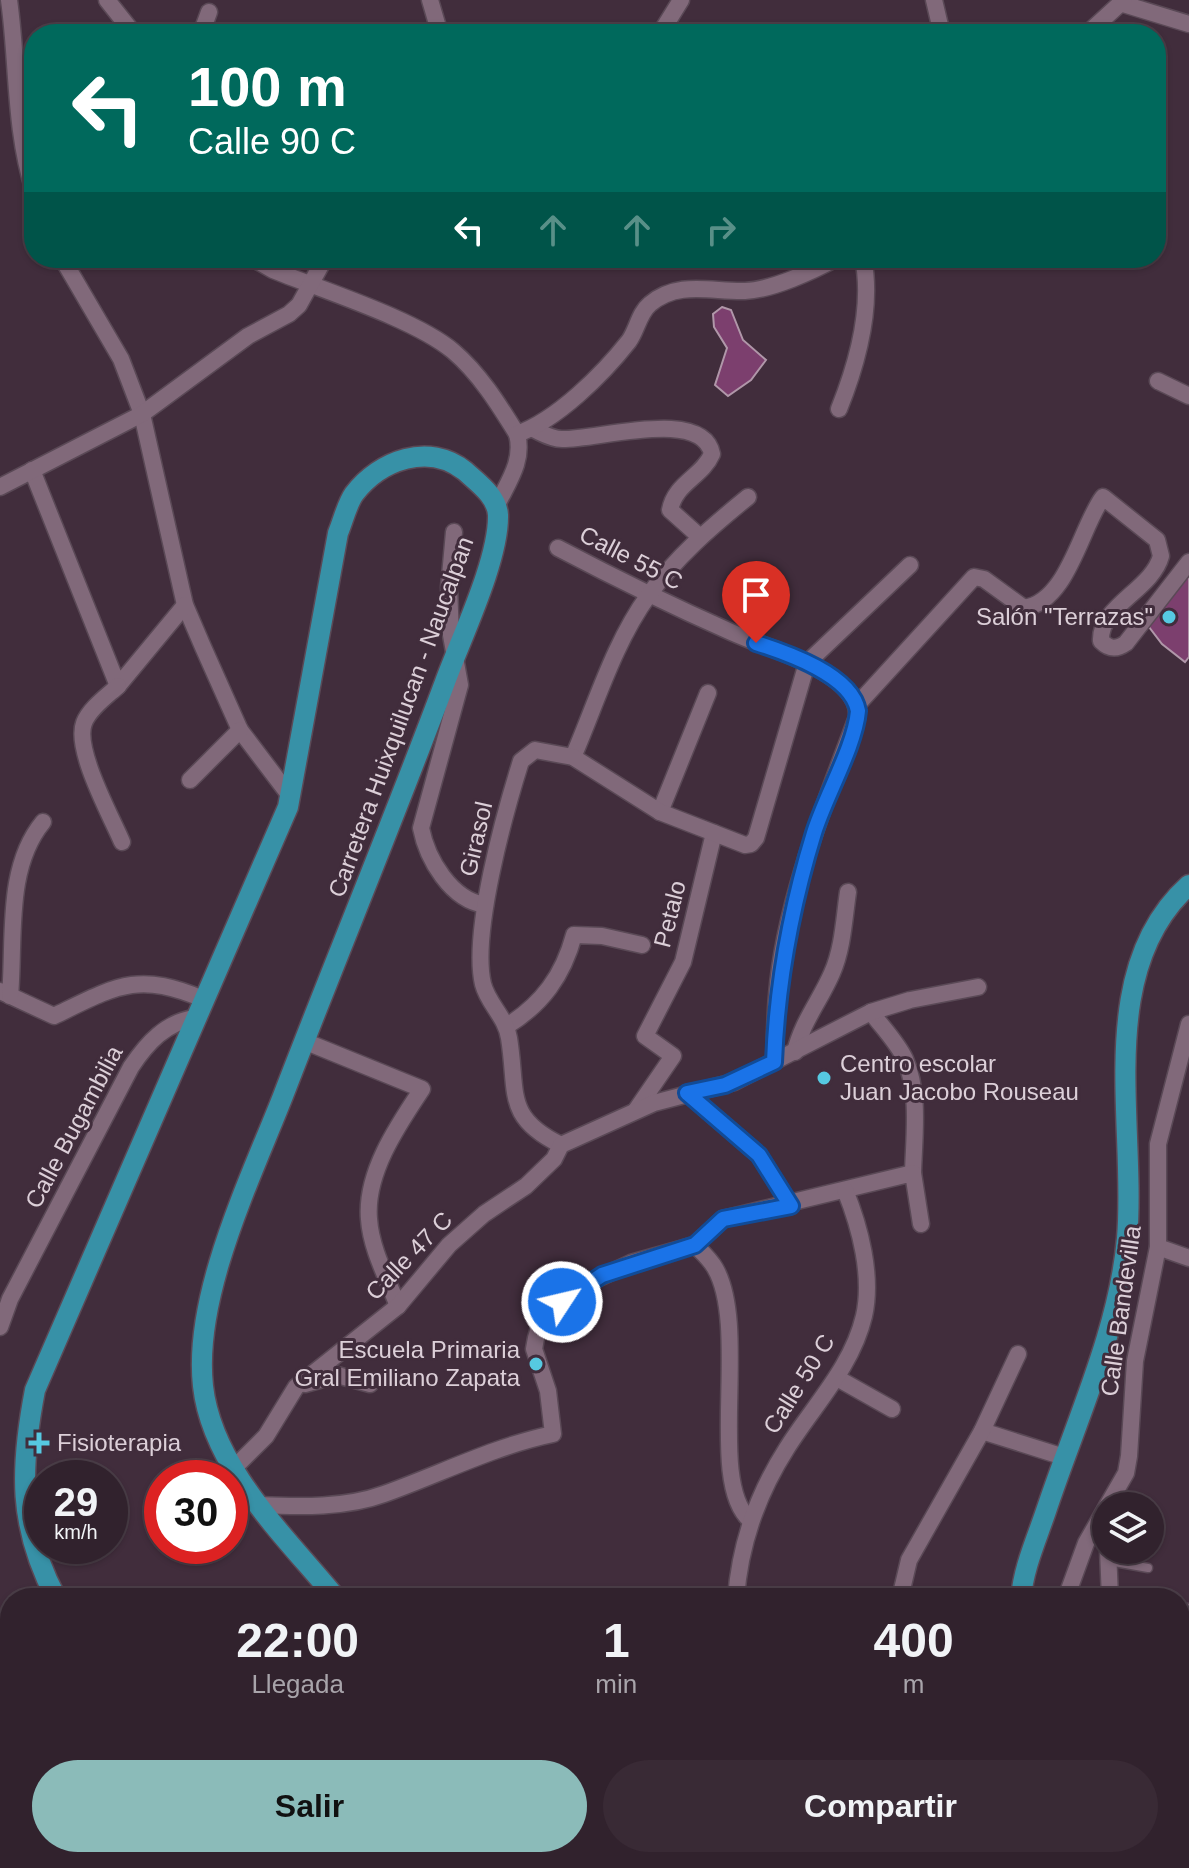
<!DOCTYPE html>
<html lang="es">
<meta charset="utf-8">
<style>
:root{--surface:#31222d;--page:#392a35;--text:#f1f3f6;--muted:#a8a4aa;--line:#4c3f49;--accent:#8bbbb9}
body{margin:0;font-family:Arial,sans-serif;background:var(--page);color:var(--text);height:100vh;display:flex;flex-direction:column;font-size:30px;white-space:nowrap}
*{box-sizing:border-box;margin:0}
p{font-size:26px;color:var(--muted)}
.icon{flex:none;width:44px;height:44px;fill:none;stroke:currentColor;stroke-width:2;stroke-linecap:round;stroke-linejoin:round}
.map{position:relative;flex:1;overflow:hidden}
.side{position:absolute;left:0px;top:1588px;width:1190px;height:280px;display:flex;flex-direction:column;background:var(--surface);border-radius:32px 32px 0 0;box-shadow:0 2px 6px #0004,0 0 0 2px var(--line)}
.side>*{flex:none}
.top-card{position:absolute;left:24px;top:24px;width:1142px;height:244px;border-radius:32px;box-shadow:0 2px 6px #0004,0 0 0 2px var(--line);background:#00695c;color:#fff;overflow:hidden}
.fabs{position:absolute;left:1092px;top:1492px;display:grid;gap:16px}
.fabs a{display:grid;place-items:center;width:72px;height:72px;border-radius:50%;background:var(--surface);box-shadow:0 2px 6px #0004,0 0 0 2px var(--line);font-size:40px}
.speed{position:absolute;left:24px;top:1460px;display:flex;gap:16px;font-size:40px;font-weight:700;text-align:center}
.speed>*{display:grid;place-content:center;width:104px;height:104px;border-radius:50%;background:var(--surface);box-shadow:0 2px 6px #0004,0 0 0 2px var(--line);line-height:1}
.speed small{font-size:20px;font-weight:400}
.speed .limit{border:12px solid #d22;background:#fff;color:#111}
.pin{position:absolute;display:grid;place-items:center;width:68px;height:68px;color:#fff;margin:-82px -34px;border-radius:50% 50% 50% 0;rotate:-45deg;box-shadow:0 0 8px #0007}
.pin .icon{rotate:45deg}
.me{position:absolute;width:88px;margin:-44px;rotate:55deg;stroke-linejoin:round;filter:drop-shadow(0 0 6px #0008)}
.turn{display:flex;align-items:center;gap:28px;height:168px;padding:0 32px;font-size:36px}
.turn .icon{width:104px;height:104px;stroke-width:2.5}
.turn b{display:block;font-size:56px;line-height:68px}
.lanes{display:flex;align-items:center;height:76px;padding:0 32px;background:#0003;justify-content:center;gap:40px;direction:ltr}
.lanes .off{opacity:.35}
.eta{display:flex;justify-content:space-evenly;align-items:center;height:136px;text-align:center}
.eta b{font-size:48px;font-weight:700;line-height:56px}
.button{display:flex;gap:16px;margin-top:auto;padding:16px 32px}
.button a{flex:1;height:92px;border-radius:48px;background:var(--accent);color:#111;font-size:32px;font-weight:700;line-height:92px;text-align:center}
.button a+a{background:var(--page);color:var(--text)}
.map>svg:first-child{display:block}
.building{fill:#7c3f6e;stroke:#b097a9;stroke-width:2}
.lines{fill:none;stroke-linecap:round;stroke-linejoin:round}
.service-casing{stroke:#5a4956;stroke-width:11}
.minor-casing{stroke:#5a4956;stroke-width:19}
.primary-casing{stroke:#5a4956;stroke-width:23}
.service{stroke:#81697a;stroke-width:8}
.minor{stroke:#81697a;stroke-width:16}
.primary{stroke:#3791a7;stroke-width:20}
.route-casing{stroke:#114b97;stroke-width:20}
.route{stroke:#1a73e8;stroke-width:14}
.poi-dot{fill:#56c9e1;stroke:#412d3c;stroke-width:3}
.labels{text-anchor:middle;stroke-width:6;stroke-linejoin:round;paint-order:stroke}
.street-label{font-size:24px;fill:#dccfd8;stroke:#412d3c}
.poi-label{font-size:24px;fill:#dccfd8;stroke:#412d3c;text-anchor:end}
</style>
<div class="map">
<svg width="1189" height="1868" viewBox="0 0 1189 1868">
<rect width="100%" height="100%" fill="#412d3c"/>
<!-- building -->
<g class="building">
<polygon points="722,307 731,310 743,340 766,360 751,380 728,396 715,385 727,348 714,327 713,314"/>
<polygon points="1189,567 1189,657 1185,662 1162,644 1146,623"/>
</g>
<g class="lines">
<defs>
<polyline id="service" points="1109,1561 1148,1568"/>
<g id="minor">
<path d="M9,0C18,64 14,129 34,191"/>
<polyline points="107,0 134,34"/>
<polyline points="430,0 440,34"/>
<polyline points="934,0 942,34"/>
<polyline points="1120,3 1189,24"/>
<polyline points="201,34 209,12"/>
<polyline points="660,34 681,0"/>
<polyline points="1087,34 1124,0"/>
<polyline points="62,258 121,359 142,414 185,605 203,647 240,730 290,796"/>
<path d="M252,258L273,270C322,290 415,319 453,351C480,374 499,405 517,434"/>
<polyline points="1158,381 1189,396"/>
<path d="M839,409C857,364 873,307 863,258"/>
<path d="M533,429C542,433 551,439 562,439C597,440 703,407 712,454C702,477 675,483 670,510L699,536"/>
<polyline points="32,470 118,686 185,605"/>
<polyline points="0,487 142,414 248,336 289,314 299,305 325,258"/>
<path d="M497,505C508,482 524,461 517,434C557,420 603,374 629,341C637,330 639,313 650,304C678,280 712,292 745,291C772,290 813,271 837,258"/>
<path d="M454,532L449,587L451,635L460,685L421,828C427,859 451,900 485,905"/>
<path d="M558,548C615,578 672,606 731,632C762,646 794,654 822,671C839,681 859,696 857,717C825,803 784,903 777,995C775,1017 775,1040 774,1062"/>
<path d="M118,686C107,696 89,709 84,723C74,749 111,816 122,842"/>
<path d="M857,705L974,577L984,579L1024,608C1068,602 1081,526 1103,497L1157,540L1161,556C1152,590 1099,606 1101,641C1109,649 1116,650 1126,643L1189,562"/>
<path d="M573,757C596,704 614,643 648,596C676,557 711,527 748,497"/>
<polyline points="190,780 240,730"/>
<polyline points="660,812 708,693"/>
<path d="M0,991L54,1016C116,986 137,971 203,999"/>
<path d="M10,996C15,939 5,868 43,822"/>
<path d="M871,1012C882,1027 897,1042 905,1059C920,1094 914,1136 913,1173"/>
<path d="M507,1026C542,1004 563,976 574,935L602,936L642,945"/>
<path d="M304,1041L422,1089C398,1125 365,1173 369,1219C371,1249 387,1278 398,1306"/>
<path d="M795,1052C802,1022 820,1001 832,973C843,948 844,919 848,892"/>
<polyline points="687,1093 759,1155 791,1206"/>
<polyline points="636,1110 673,1056 645,1036 683,962 714,833"/>
<path d="M561,1145C504,1117 518,1093 509,1038C506,1017 488,1004 483,984C471,933 505,812 521,761L535,750L573,757L660,812L745,845L751,844L756,838L807,663L910,565"/>
<path d="M695,1245C702,1252 710,1259 715,1268C750,1328 706,1482 750,1520"/>
<polyline points="1158,1247 1189,1258"/>
<path d="M0,1327L10,1299L131,1067C147,1043 166,1022 195,1018"/>
<polyline points="837,1378 892,1409"/>
<polyline points="305,1384 337,1375 370,1384"/>
<polyline points="982,1431 1064,1457"/>
<polyline points="224,1478 266,1436 296,1387 398,1306 449,1245 484,1214 526,1186 554,1159 561,1145 654,1103 734,1082 871,1012 910,1000 978,987"/>
<path d="M260,1505C300,1507 346,1508 384,1494C440,1474 495,1446 553,1434L548,1391L534,1349L536,1338L540,1324L549,1314L582,1286L631,1263L695,1245L723,1219L913,1173L921,1224"/>
<polyline points="1107,1506 1126,1473 1129,1456 1135,1361 1158,1247 1158,1144 1189,1024"/>
<polyline points="1108,1550 1110,1598"/>
<path d="M736,1598C740,1543 757,1495 787,1448C814,1405 852,1367 864,1316C873,1276 860,1227 845,1190"/>
<polyline points="900,1598 909,1560 982,1431 1018,1354"/>
<polyline points="1066,1598 1086,1543 1106,1508"/>
<polyline points="1180,1611 1189,1612"/>
<polyline points="71,1858 79,1868"/>
<polyline points="747,1858 750,1868"/>
<polyline points="823,1858 827,1868"/>
</g>
<g id="primary">
<path d="M56,1598C18,1526 20,1468 35,1390L288,807L338,533C343,521 347,504 354,494C380,460 429,442 465,471C478,483 497,496 498,515C499,560 461,638 445,682C393,821 336,958 283,1096C250,1180 193,1296 203,1386C212,1468 286,1537 336,1598"/>
<path d="M1021,1598C1023,1569 1037,1538 1046,1511C1075,1423 1119,1331 1127,1238C1137,1126 1093,971 1189,885"/>
<polyline points="173,1858 174,1868"/>
<polyline points="496,1858 500,1868"/>
<polyline points="1078,1858 1079,1868"/>
</g>
</defs>
<!-- service casing -->
<use href="#service" class="service-casing"/>
<!-- minor casing -->
<use href="#minor" class="minor-casing"/>
<!-- primary casing -->
<use href="#primary" class="primary-casing"/>
<!-- service -->
<use href="#service" class="service"/>
<!-- minor -->
<use href="#minor" class="minor"/>
<!-- primary -->
<use href="#primary" class="primary"/>
</g>
<g class="lines">
<defs>
<path id="route" d="M562,1302L602,1275L695,1245L723,1219L791,1206L759,1155L687,1093L725,1085L774,1062C777,983 791,908 814,833C825,797 855,746 858,711C852,675 787,653 756,643"/>
</defs>
<!-- route casing -->
<use href="#route" class="route-casing"/>
<!-- route -->
<use href="#route" class="route"/>
</g>
<!-- markers -->
<g class="poi-dot">
<circle cx="1169" cy="617" r="8"/>
<circle cx="824" cy="1078" r="8"/>
<circle cx="536" cy="1364" r="8"/>
<path d="M35 1431h8v8h8v8h-8v8h-8v-8h-8v-8h8z"/>
</g>
<g class="labels">
<!-- street labels -->
<g class="street-label">
<text transform="translate(631 558) rotate(27)" y="8">Calle 55 C</text>
<text transform="translate(401 717) rotate(-70)" y="8">Carretera Huixquilucan - Naucalpan</text>
<text transform="translate(476 839) rotate(-77)" y="8">Girasol</text>
<text transform="translate(670 914) rotate(-76)" y="8">Petalo</text>
<text transform="translate(74 1127) rotate(-62)" y="8">Calle Bugambilia</text>
<text transform="translate(409 1256) rotate(-46)" y="8">Calle 47 C</text>
<text transform="translate(1121 1311) rotate(-82)" y="8">Calle Bandevilla</text>
<text transform="translate(799 1384) rotate(-58)" y="8">Calle 50 C</text>
</g>
<!-- poi labels -->
<g class="poi-label">
<text x="1153" y="625">Salón "Terrazas"</text>
<text x="840" y="1072" text-anchor="start">Centro escolar<tspan x="840" dy="28">Juan Jacobo Rouseau</tspan></text>
<text x="520" y="1358">Escuela Primaria<tspan x="520" dy="28">Gral Emiliano Zapata</tspan></text>
<text x="57" y="1451" text-anchor="start">Fisioterapia</text>
</g>
</g>
</svg>
<div class="fabs">
<a><svg class="icon" aria-label="layers" viewBox="0 0 24 24"><path d="M12 4l9 5-9 5-9-5zM3 14l9 5 9-5"/></svg></a>
</div>
<div class="speed"><div>29<small>km/h</small></div><div class="limit">30</div></div>
<div class="pin" style="left:756px;top:643px;background:#d93025"><svg class="icon" aria-label="arrive" viewBox="0 0 24 24"><path d="M6 21V4h12l-3 4 3 4H6"/></svg></div>
<svg class="me" style="left:562px;top:1302px" viewBox="-20 -20 40 40"><circle r="17" fill="#1a73e8" stroke="#fff" stroke-width="3"/><path d="M0-11L8 9 0 5-8 9z" fill="#fff"/></svg>
<div class="top-card">
<div class="turn"><svg class="icon" aria-label="left" viewBox="0 0 24 24"><path d="M17 20v-9H6M10 6l-5 5 5 5"/></svg><div><b>100 m</b>Calle 90 C</div></div>
<div class="lanes"><svg class="icon" aria-label="left" viewBox="0 0 24 24"><path d="M17 20v-9H6M10 6l-5 5 5 5"/></svg><svg class="icon off" aria-label="ahead" viewBox="0 0 24 24"><path d="M12 20V5M6 11l6-6 6 6"/></svg><svg class="icon off" aria-label="ahead" viewBox="0 0 24 24"><path d="M12 20V5M6 11l6-6 6 6"/></svg><svg class="icon off" aria-label="right" viewBox="0 0 24 24"><path d="M7 20v-9h11M14 6l5 5-5 5"/></svg></div>
</div>
<section class="side">
<div class="eta">
<div><b>22:00</b><p>Llegada</p></div>
<div><b>1</b><p>min</p></div>
<div><b>400</b><p>m</p></div>
</div>
<div class="button"><a>Salir</a><a>Compartir</a></div>
</section>
</div>
